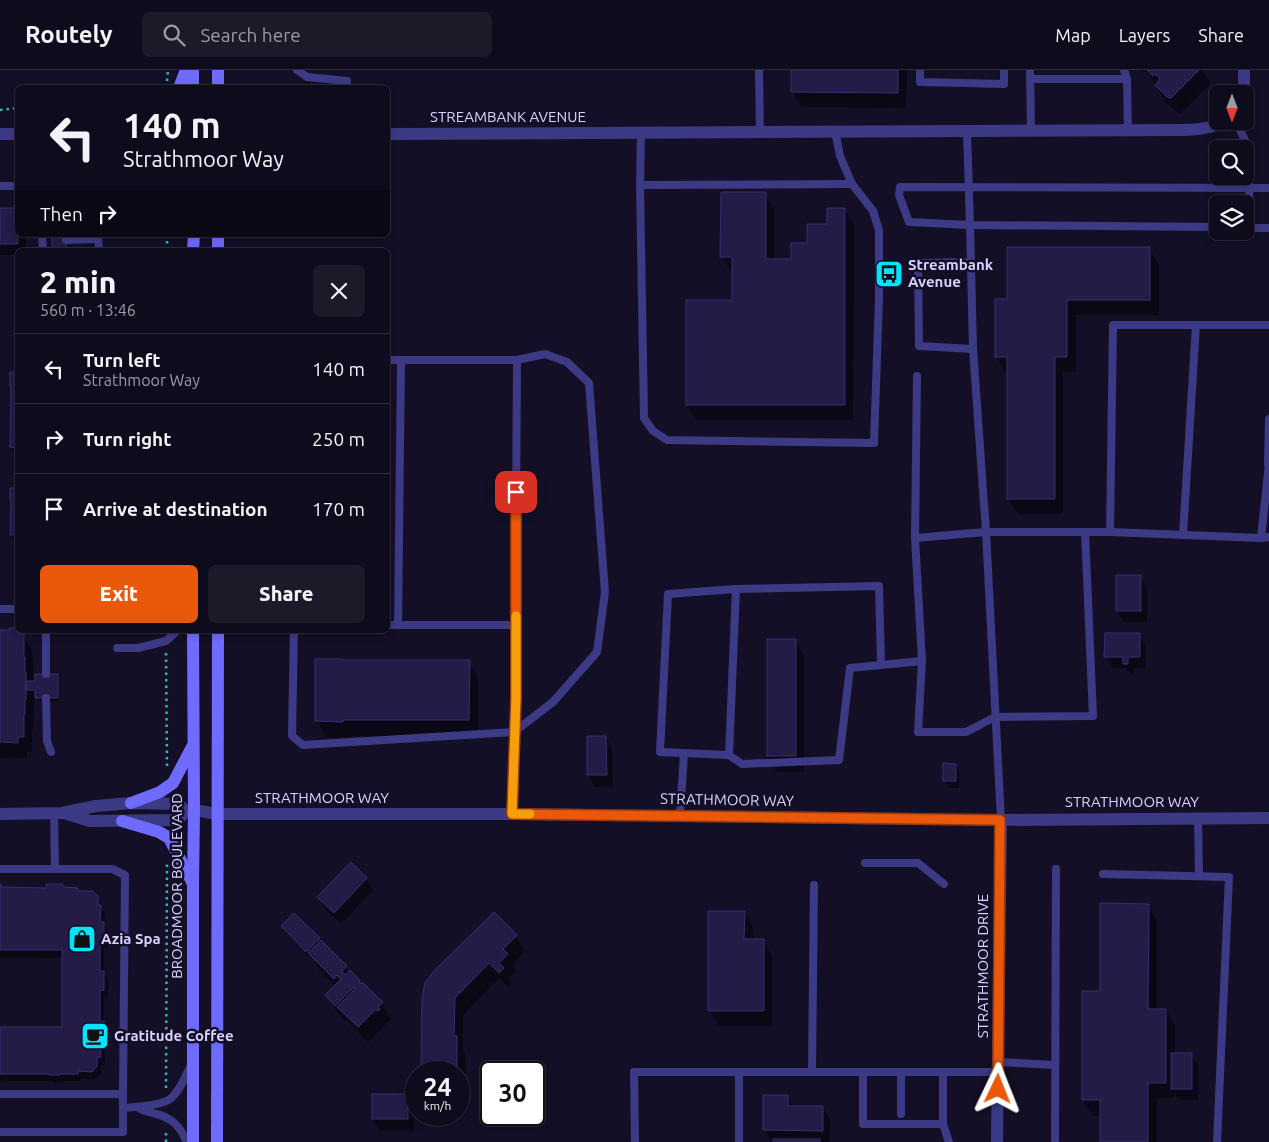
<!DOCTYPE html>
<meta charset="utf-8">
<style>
:root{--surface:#0e0b1c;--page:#1c1929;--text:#f1f3f6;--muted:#9b9ba3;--line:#2e2b3b;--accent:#ea580c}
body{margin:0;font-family:Ubuntu,sans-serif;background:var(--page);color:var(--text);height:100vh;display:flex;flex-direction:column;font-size:19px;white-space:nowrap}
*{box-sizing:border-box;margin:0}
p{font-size:16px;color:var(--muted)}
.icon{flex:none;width:28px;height:28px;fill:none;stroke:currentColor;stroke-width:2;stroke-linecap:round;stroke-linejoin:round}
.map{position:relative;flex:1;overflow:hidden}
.drawer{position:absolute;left:15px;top:178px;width:375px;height:385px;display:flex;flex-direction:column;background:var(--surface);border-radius:8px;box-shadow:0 2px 8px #0003,0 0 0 1px var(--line)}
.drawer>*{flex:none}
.top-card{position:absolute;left:15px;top:15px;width:375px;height:152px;border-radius:8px;box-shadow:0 2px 8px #0003,0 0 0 1px var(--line);background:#0e0b1c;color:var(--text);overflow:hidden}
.needle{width:32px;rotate:180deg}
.buttons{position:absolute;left:1209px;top:15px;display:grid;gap:10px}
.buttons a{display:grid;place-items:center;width:45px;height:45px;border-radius:8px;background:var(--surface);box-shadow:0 2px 8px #0003,0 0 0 1px var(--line);font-size:25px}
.speed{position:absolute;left:405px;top:991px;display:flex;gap:10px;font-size:25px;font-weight:700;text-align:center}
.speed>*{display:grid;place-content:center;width:65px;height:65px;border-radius:50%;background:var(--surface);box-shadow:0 2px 8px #0003,0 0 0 1px var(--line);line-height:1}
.speed small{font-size:12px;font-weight:400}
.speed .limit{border:2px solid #111;border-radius:8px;background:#fff;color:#111}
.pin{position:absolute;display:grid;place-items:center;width:42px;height:42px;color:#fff;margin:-21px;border-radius:10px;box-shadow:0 2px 8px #0006}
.me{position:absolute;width:55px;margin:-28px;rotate:2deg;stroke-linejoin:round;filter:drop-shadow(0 0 4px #0008)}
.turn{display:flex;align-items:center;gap:18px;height:105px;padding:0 25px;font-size:22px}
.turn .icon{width:65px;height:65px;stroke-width:2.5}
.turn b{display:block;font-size:35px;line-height:42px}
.then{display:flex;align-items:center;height:48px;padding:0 25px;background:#0003;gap:10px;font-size:19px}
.round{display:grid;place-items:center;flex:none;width:52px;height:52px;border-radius:8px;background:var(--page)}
.head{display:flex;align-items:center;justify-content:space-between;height:85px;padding:0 25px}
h1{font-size:30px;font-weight:800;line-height:38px}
.action{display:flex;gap:10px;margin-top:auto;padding:10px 25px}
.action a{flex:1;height:58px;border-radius:8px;background:var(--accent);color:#fff;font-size:20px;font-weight:800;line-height:58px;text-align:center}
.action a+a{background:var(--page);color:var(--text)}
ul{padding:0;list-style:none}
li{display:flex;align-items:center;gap:15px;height:70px;padding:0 25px;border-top:1px solid var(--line)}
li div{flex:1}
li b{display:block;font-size:19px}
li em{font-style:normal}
header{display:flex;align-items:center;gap:30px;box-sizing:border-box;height:70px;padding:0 25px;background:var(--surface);border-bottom:1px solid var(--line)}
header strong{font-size:24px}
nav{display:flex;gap:28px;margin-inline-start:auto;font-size:18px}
.search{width:350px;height:45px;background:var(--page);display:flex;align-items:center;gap:12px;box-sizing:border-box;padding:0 18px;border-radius:8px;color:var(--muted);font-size:19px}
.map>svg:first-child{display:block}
.shadow{fill:#0007}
.building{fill:#241b47;stroke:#3b2d73}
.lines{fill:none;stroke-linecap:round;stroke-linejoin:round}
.path{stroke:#2fb8b0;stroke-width:2.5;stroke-dasharray:2.5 4;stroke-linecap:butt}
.lane{stroke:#3d3a85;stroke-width:8}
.street{stroke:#3d3a85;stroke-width:12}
.secondary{stroke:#6f6bff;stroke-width:12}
.route-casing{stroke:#983908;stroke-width:12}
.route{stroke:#ea580c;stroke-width:9}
.slow{stroke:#f59e0b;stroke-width:9}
.labels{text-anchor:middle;stroke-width:5;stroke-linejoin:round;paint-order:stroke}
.street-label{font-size:15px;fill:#d9d4ff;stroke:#130f26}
.poi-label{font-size:15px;font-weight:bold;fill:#d9d4ff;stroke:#130f26;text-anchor:start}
</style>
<header>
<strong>Routely</strong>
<div class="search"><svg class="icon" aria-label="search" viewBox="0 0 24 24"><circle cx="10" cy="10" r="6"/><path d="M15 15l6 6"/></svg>Search here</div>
<nav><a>Map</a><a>Layers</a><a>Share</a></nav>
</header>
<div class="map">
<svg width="1269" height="1072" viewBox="0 0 1269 1072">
<rect width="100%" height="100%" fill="#130f26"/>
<!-- shadow -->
<g class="shadow">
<polygon points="792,0 907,0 906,38 801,37 792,21"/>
<polygon points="1142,0 1202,0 1209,11 1209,15 1181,43 1178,43 1165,31 1150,5 1146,1 1144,2"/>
<polygon points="765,123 774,139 774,190 792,190 844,139 854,155 853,350 696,350 687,334 733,231 733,202 731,202 722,187"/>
<polygon points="0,139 18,165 26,165 26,177 24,180 18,180 18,185 0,185"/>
<polygon points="1150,179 1159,195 1159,245 1076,245 1076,302 1063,302 1063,444 1018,444 1008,429 1009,302 1005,302 996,286 1009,230"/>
<polygon points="18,303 18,388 11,377"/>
<polygon points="18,419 18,476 11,465"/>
<polygon points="1140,507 1147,518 1147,552 1124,552 1117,541"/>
<polygon points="0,560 10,561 18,560 21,566 23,566 32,581 34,612 57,605 59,608 59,631 39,631 35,624 33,660 32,660 32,682 27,682 27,688 7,687 7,688 0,688"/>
<polygon points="1139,564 1146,576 1146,598 1134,598 1134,605 1131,605 1126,598 1112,598 1106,586"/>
<polygon points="768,571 795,571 804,586 804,702 777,702 768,686"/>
<polygon points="343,591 469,592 478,608 478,666 351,666 351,667 326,667 317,651"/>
<polygon points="606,667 612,679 613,717 595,717 588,705"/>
<polygon points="956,695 960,703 959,718 949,718 944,710"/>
<polygon points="366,809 373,820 341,854 325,839 319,827"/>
<polygon points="0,815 3,819 48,819 62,815 65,819 97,827 101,835 101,838 105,844 104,854 108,861 108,878 104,878 104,903 108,910 108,928 104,928 104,953 108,960 108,978 104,978 105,995 101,995 101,1004 96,1009 81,1009 81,1011 64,1011 64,1013 55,1013 54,1011 2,1011 2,1012 0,1012 0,958 63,958 63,888 0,887"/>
<polygon points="1148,835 1157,851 1157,940 1166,940 1175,956 1175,985 1191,985 1198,996 1198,1030 1179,1030 1175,1023 1175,1028 1157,1028 1157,1072 1101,1072 1101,1046 1093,1046 1083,1030 1084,922 1101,922"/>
<polygon points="744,842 753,858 753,870 763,870 772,886 772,956 719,956 709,940"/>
<polygon points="282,856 319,869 321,873 346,897 349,903 382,933 391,949 386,953 387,956 386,954 368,972 346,950 345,951 336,941 327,926 336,917 319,899 312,887 311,888 287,864"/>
<polygon points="516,866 525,881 512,895 516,901 508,908 512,915 509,918 499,908 463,945 463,979 465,984 466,1028 459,1028 459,1002 422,1002 423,928"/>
<polygon points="373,1025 408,1025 414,1037 414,1061 380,1061 373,1049"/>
<polygon points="765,1026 787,1026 794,1038 823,1038 830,1049 829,1072 771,1072 765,1060"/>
</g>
<!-- building -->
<g class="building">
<polygon points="791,0 898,0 898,23 791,22"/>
<polygon points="1147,0 1199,0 1171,28 1167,27 1155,15 1160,9 1155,4 1153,6"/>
<polygon points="721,122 766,122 766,189 791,189 791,173 807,173 807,154 827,154 827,138 845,138 845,335 686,335 686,230 732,230 732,187 720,187"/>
<polygon points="0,138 18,138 18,165 20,165 18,167 18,174 0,174"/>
<rect x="52" y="165" width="14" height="15"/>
<polygon points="1007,177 1150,177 1150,230 1067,230 1067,287 1055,287 1055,429 1007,429 1007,287 995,287 995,229 1007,229"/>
<polygon points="10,302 18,302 18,378 10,377 11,316 10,316"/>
<polygon points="10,418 18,418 18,465 10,465 11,431 10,431"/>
<rect x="1116" y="505" width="25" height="36"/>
<polygon points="9,558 18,558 18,564 24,564 24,587 25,587 25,602 26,602 26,630 25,630 25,644 24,644 24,667 18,667 18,673 0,672 0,560 9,560"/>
<polygon points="1105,563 1140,563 1140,587 1128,587 1128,594 1123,594 1123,587 1104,587"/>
<rect x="767" y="569" width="29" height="117"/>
<polygon points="315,589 343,589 343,590 470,590 469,650 343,650 343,652 315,651"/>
<polygon points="35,604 58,604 58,628 35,628 35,620 26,620 27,611 35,611"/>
<polygon points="587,666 606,666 607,705 587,705"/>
<polygon points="943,693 956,694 956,711 943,711"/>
<polygon points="351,792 367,808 334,843 317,827"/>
<polygon points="0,814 1,814 1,817 46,818 46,814 63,814 63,817 78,818 78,821 92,821 98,826 98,835 101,835 100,852 104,852 104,871 100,871 100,901 104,901 104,920 100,921 100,951 104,951 104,970 100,970 101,987 97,987 97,996 92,1002 78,1001 78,1004 60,1004 60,1005 49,1005 49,1004 0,1004 0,957 62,957 62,880 0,880"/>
<polygon points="1100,833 1149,834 1148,939 1166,939 1166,1013 1148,1013 1148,1072 1100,1072 1100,1030 1082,1030 1082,921 1100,921"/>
<polygon points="708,841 745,841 744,869 764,869 764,941 708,941"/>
<polygon points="494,842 517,865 503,879 508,884 499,893 504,898 499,903 489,893 455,928 454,966 457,966 457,1002 421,1002 422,928 425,913 434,901"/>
<polygon points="294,843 320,868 306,882 281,856"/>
<polygon points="321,870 347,896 342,901 346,905 350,900 360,910 359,912 361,914 362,912 383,932 378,937 380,939 378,941 376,939 358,957 337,937 355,919 354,917 335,936 325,925 341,909 337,905 334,909 308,883"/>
<rect x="1171" y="983" width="21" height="36"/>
<rect x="372" y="1024" width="36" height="25"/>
<polygon points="763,1025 788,1025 788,1036 823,1036 823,1061 763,1060"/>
<rect x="773" y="1069" width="47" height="3"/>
</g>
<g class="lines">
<!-- path -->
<g class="path">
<polyline points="167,11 168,0"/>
<polyline points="0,40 18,38"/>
<polyline points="167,180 167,165"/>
<polyline points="166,583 167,696"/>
<polyline points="166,1018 167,794"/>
<polyline points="166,1072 166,1059"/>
</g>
<!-- lane -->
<g class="lane">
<polyline points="297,0 307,7 347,11 347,18"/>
<polyline points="759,0 760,62"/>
<polyline points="920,0 920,12 1004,14 1004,0"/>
<polyline points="1030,0 1031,61"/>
<polyline points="1124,0 1127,9 1128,61"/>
<polyline points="1030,9 1127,9"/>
<polyline points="1236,51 1248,77 1250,158 1245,158"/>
<polyline points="967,61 970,155 1218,157"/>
<polyline points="641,62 640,115 644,348 653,361 667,370 874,373 879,228 879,160 873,141 852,114 840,86 835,61"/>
<polyline points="640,115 852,114"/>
<polyline points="0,116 18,116"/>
<polyline points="1250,158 1269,158"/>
<polyline points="42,165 43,180"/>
<polyline points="98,165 99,180"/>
<polyline points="66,170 98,169"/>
<polyline points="971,192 918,193 919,276 973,279 970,155 909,152 899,125 900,117 1269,118"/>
<polyline points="973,279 986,462 1110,462 1113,255 1269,255"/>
<polyline points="1268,394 1269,349"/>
<polyline points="1269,394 1261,468 1269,467"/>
<polyline points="1110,462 1261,468"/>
<polyline points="1183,465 1196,255"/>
<polyline points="915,468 917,306"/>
<polyline points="0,539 18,539"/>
<polyline points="388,555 516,555"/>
<polyline points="398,555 401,290"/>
<polyline points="46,560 46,604"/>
<polyline points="294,560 292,666 303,675 514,662 553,632 597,582 605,522 589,313 567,292 545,284 517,290 388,290"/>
<polyline points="117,578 138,578 166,571 178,560"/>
<polyline points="881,595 879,516 736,519 729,685 742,694 839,690 850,598 922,591"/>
<polyline points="46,628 47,671 51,682"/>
<polyline points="729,685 660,682 668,524 736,519"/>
<polyline points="54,743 55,799"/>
<polyline points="512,744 515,628 517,290"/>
<polyline points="680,746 684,683"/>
<polyline points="1198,748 1199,806"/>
<polyline points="1001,750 986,462 915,468 922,591 918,662 966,662 995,647 1093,646 1085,462"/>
<polyline points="865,793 918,793 944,814"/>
<polyline points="0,799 112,799 125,805 123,1024 0,1024"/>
<polyline points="1103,804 1229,807 1217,1072"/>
<polyline points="998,992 1055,995"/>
<polyline points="739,1002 739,1072"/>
<polyline points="812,1002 814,815"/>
<polyline points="863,1002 863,1054 943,1054"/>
<polyline points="901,1002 901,1044"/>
<polyline points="943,1002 943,1054 949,1072"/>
<path d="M137,1037C146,1043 147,1041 156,1044C173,1048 180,1057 187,1072"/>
<path d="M123,1038C135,1037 160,1036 170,1029C179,1023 186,1005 191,995"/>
<polyline points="0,1062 123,1062 123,1024"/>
<polyline points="635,1072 634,1002 998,1002"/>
<polyline points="1055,1072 1056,799"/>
</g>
<!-- street -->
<g class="street">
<polyline points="1244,24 1244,0"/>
<polyline points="0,64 18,64"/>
<path d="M388,64L1184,60C1199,60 1213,58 1227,51"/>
<polyline points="186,741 194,740 218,744 512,744 1001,750 1269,748"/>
<polyline points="64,743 90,751 178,750 186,741"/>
<polyline points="0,744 62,743 96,736 131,733 178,734 186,741"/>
<polyline points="997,1072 1001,750"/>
</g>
<!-- secondary -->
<g class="secondary">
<polyline points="193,0 193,18"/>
<polyline points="218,0 218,18"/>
<polyline points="179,18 186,0"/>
<polyline points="193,180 194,165"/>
<polyline points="218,180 218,165"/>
<polyline points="193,560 194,740 193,814 193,1072"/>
<polyline points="131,733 160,722 173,713 192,677"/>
<polyline points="122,751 159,762 169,768 192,812"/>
<polyline points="217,1072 218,560"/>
</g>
</g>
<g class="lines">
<defs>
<polyline id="route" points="516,422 516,628 512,744 1000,750 998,1019"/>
</defs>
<!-- route casing -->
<use href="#route" class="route-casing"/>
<!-- route -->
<use href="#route" class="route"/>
<!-- slow -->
<polyline class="slow" points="516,546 516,628 512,744 530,744"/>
</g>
<!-- icons -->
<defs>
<symbol id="bus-square" viewBox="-11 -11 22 22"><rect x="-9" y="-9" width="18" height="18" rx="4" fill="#00e5ff" stroke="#130f26"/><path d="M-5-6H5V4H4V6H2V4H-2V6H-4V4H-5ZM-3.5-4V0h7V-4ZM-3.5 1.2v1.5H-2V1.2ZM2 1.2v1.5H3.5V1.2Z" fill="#111"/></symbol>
<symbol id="shop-square" viewBox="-11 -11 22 22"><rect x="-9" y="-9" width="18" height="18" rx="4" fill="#00e5ff" stroke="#130f26"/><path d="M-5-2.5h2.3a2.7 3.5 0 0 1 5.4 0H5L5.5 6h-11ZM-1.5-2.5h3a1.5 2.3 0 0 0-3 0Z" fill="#111"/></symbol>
<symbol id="cafe-square" viewBox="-11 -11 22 22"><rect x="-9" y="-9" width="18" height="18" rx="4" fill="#00e5ff" stroke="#130f26"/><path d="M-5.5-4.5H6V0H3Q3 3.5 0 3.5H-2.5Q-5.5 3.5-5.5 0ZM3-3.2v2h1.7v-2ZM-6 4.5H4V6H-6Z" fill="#111"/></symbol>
</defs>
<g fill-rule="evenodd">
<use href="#bus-square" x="873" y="188" width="32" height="32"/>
<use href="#shop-square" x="66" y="853" width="32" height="32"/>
<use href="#cafe-square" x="79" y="950" width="32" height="32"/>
</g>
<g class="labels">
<!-- street labels -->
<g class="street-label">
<text x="508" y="52">STREAMBANK AVENUE</text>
<text x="322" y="733">STRATHMOOR WAY</text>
<text transform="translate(727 730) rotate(1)" y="5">STRATHMOOR WAY</text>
<text x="1132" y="737">STRATHMOOR WAY</text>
<text transform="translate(177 816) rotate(-90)" y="5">BROADMOOR BOULEVARD</text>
<text transform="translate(983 896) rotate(-90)" y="5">STRATHMOOR DRIVE</text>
</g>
<!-- poi labels -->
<g class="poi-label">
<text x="908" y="200">Streambank<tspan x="908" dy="17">Avenue</tspan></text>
<text x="101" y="874">Azia Spa</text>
<text x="114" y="971">Gratitude Coffee</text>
</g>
</g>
</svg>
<div class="buttons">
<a><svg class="needle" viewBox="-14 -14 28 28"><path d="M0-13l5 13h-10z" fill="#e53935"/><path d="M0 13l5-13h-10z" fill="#9b9ba3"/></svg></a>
<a><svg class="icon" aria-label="search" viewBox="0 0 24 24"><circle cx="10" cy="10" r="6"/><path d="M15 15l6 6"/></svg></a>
<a><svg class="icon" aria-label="layers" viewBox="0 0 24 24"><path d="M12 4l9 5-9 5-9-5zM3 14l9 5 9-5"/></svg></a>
</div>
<div class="speed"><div>24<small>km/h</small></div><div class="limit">30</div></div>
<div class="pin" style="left:516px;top:422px;background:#d93025"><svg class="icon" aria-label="arrive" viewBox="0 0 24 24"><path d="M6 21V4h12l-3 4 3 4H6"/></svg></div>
<svg class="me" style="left:998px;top:1019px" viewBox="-20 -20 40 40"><path d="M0-17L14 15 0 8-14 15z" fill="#ea580c" stroke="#fff" stroke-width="4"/></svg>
<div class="top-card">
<div class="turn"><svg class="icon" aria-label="left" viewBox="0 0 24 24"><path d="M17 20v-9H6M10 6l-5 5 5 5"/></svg><div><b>140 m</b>Strathmoor Way</div></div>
<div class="then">Then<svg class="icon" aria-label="right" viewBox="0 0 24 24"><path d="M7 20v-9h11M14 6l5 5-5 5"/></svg></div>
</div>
<section class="drawer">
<div class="head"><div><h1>2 min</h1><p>560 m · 13:46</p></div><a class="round"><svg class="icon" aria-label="close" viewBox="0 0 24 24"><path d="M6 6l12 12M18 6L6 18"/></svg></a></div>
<ul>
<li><svg class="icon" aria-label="left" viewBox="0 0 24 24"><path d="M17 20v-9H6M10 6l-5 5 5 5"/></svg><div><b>Turn left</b><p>Strathmoor Way</p></div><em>140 m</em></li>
<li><svg class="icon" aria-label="right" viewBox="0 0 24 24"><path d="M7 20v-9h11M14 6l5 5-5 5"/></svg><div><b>Turn right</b></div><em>250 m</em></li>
<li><svg class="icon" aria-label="arrive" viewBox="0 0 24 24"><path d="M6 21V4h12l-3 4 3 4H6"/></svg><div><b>Arrive at destination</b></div><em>170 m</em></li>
</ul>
<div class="action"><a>Exit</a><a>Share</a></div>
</section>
</div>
